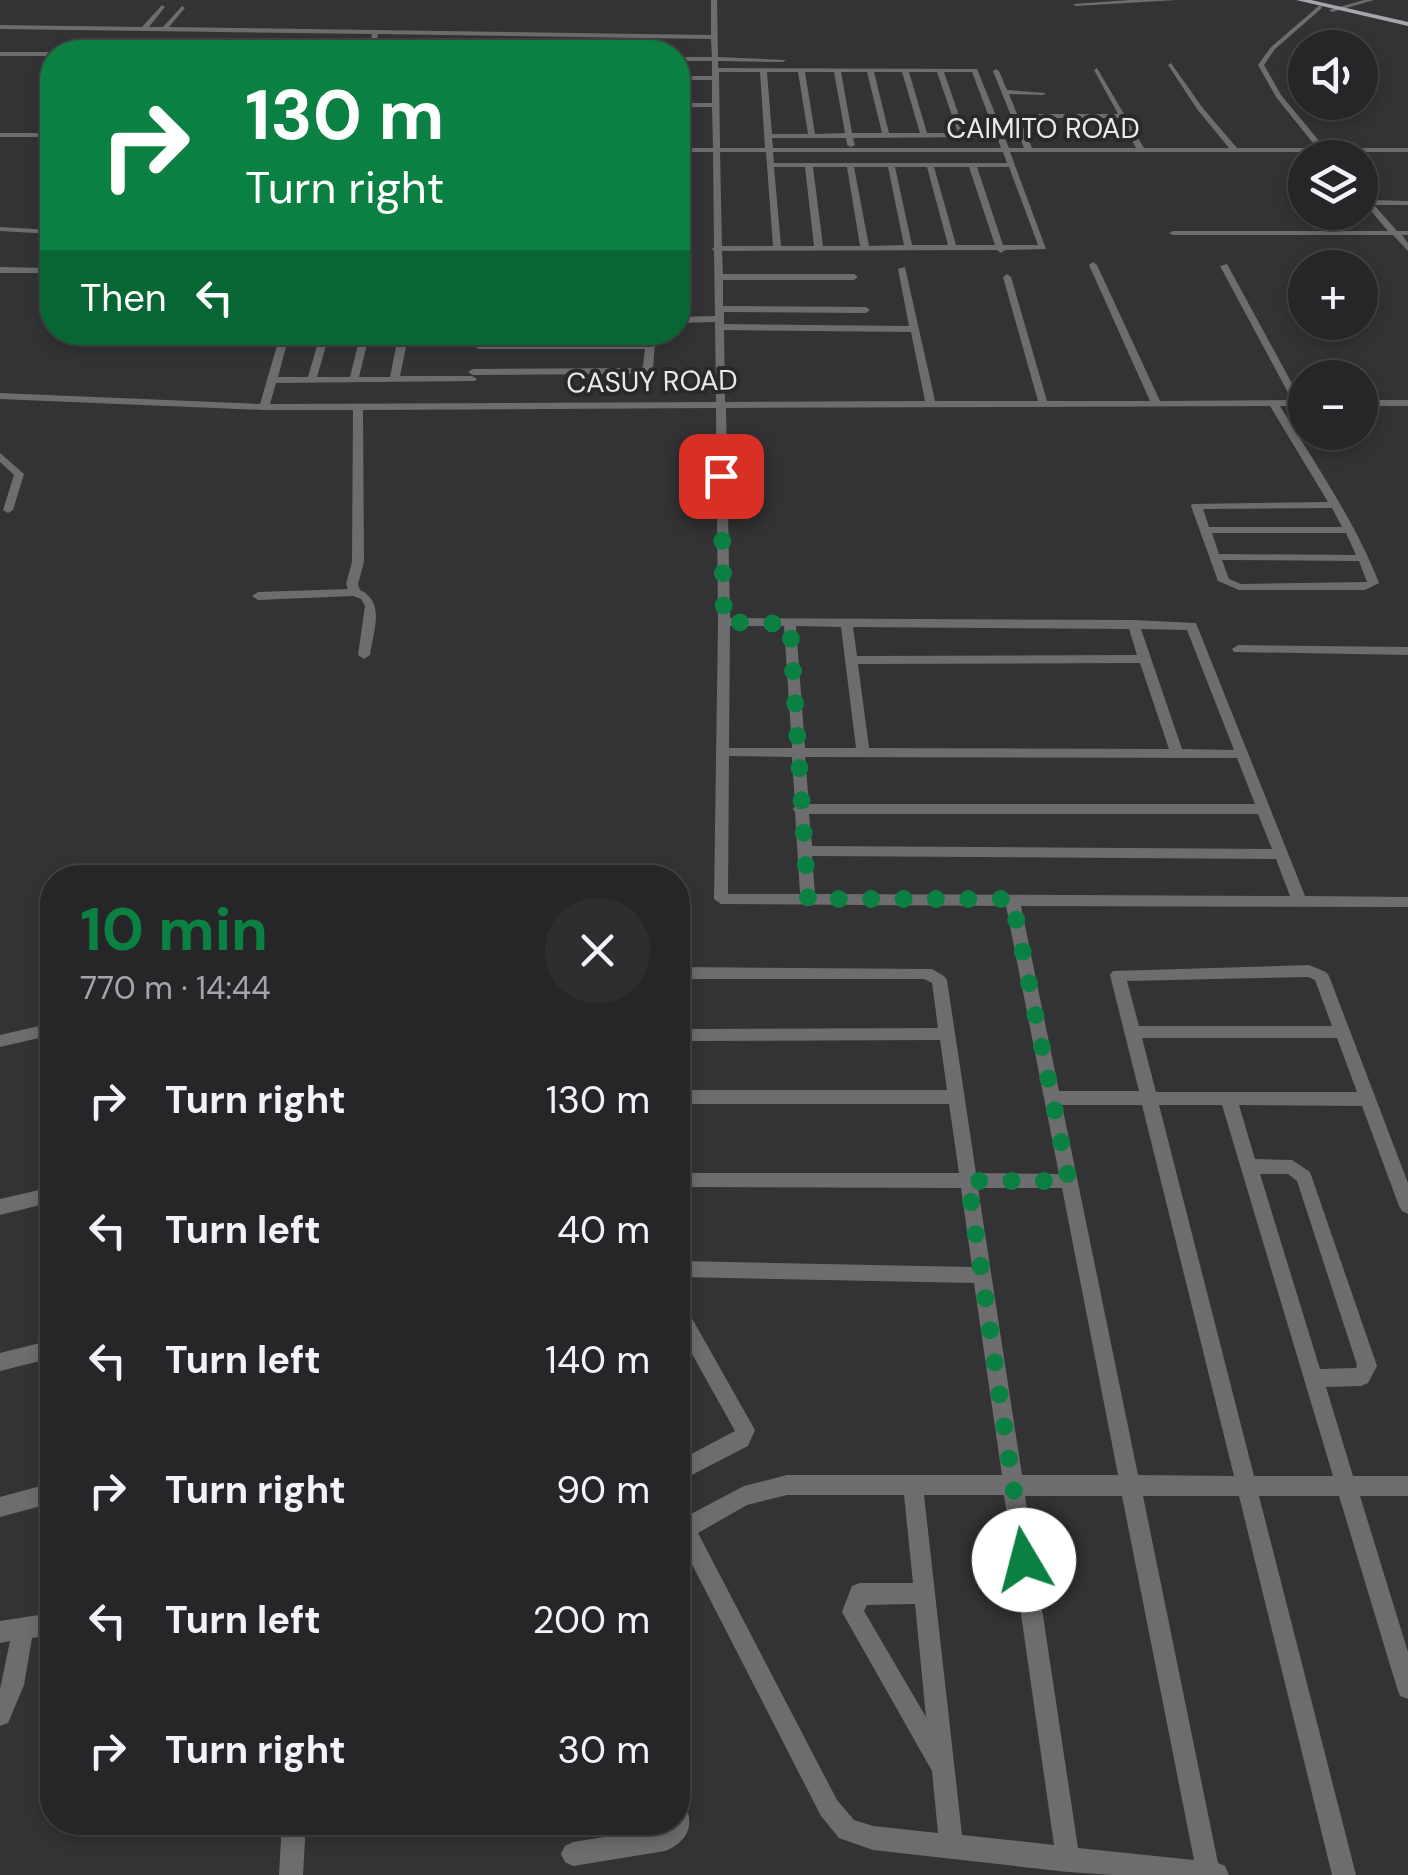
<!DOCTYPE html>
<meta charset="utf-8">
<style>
:root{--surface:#262628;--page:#2e2e30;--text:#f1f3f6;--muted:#a4a5a8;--line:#424345;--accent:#0b8043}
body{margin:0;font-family:"DM Sans",sans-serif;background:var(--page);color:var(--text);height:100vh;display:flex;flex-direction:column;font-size:38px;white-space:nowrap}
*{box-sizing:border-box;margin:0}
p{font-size:32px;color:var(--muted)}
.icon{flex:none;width:55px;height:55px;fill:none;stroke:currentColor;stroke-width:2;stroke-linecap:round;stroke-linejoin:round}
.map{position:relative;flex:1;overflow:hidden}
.sheet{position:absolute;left:40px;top:865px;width:650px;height:970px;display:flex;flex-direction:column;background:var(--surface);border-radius:40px;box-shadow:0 5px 15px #0003,0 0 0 2px var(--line)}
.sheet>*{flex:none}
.top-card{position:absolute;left:40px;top:40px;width:650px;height:305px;border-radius:40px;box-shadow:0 5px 15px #0003,0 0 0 2px var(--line);background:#0b8043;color:#fff;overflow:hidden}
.controls{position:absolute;left:1288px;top:30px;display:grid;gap:20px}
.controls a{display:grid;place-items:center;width:90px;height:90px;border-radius:50%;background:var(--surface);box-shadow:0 5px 15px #0003,0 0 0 2px var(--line);font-size:50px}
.pin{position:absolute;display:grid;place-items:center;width:85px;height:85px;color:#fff;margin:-42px;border-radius:20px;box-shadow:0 5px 15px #0006}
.me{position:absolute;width:110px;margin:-55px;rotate:352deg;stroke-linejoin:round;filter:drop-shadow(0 0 8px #0008)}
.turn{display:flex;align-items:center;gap:35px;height:210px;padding:0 40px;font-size:45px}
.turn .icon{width:130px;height:130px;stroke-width:2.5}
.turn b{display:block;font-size:70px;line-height:85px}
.then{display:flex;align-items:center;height:95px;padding:0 40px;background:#0003;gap:20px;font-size:38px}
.round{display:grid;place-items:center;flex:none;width:105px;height:105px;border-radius:52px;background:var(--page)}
.headline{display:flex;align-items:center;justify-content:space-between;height:170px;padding:0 40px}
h1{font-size:60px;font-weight:700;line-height:75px;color:var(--accent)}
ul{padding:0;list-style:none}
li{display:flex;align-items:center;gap:30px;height:130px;padding:0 40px}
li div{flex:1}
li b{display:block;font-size:38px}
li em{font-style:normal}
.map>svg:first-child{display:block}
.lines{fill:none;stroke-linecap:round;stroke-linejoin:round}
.minor{fill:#6d6d6f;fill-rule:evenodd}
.major{fill:#a7a6aa;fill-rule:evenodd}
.route{stroke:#0b8043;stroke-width:18;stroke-dasharray:0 32.4}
.labels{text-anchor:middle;stroke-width:8;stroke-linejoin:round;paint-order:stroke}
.far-street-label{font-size:28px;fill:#e9e9eb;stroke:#29282b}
</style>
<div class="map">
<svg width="1408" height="1875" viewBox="0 0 1408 1875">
<rect width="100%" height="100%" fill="#333235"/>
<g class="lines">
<!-- minor -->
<g class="minor">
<path d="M711,0H717L718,57L786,60L783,62L718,61V68L977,69L1009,148H1024L993,71L996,69L999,71L1007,90L1046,93L1043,95L1009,94L1017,114H1118L1094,70L1097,68L1144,148H1229L1197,109L1168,65L1171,63L1202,107L1237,148H1317L1276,97L1258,65L1271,47L1320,5L1322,8L1275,49L1264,65L1281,95L1325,148H1408V152H1329L1331,155L1327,157L1321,152H1010L1046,249L1005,250L1001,253L997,250L722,251L723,274H854L858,277L854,280H723V306L866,307L870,310L866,313L724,312V324L909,326L898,269L905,267L935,401H1038L1003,277L1007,274L1011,277L1047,401H1150L1089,265L1093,262L1097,265L1160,401L1292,400L1220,266L1227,264L1301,400H1305V406H1280C1315,464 1354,519 1379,583L1365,590H1239L1218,581L1191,506L1192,504L1328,502L1270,406L726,408L730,618L1133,620L1196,623L1305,896L1408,897V907L1021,906L1059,1091H1139L1110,975L1113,971L1309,965L1326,972L1329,976L1408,1183V1214L1402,1211L1399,1206L1362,1106L1239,1105L1255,1159L1292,1160L1310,1172L1377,1366L1368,1383L1361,1386L1326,1387L1353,1476H1408V1496H1360L1408,1652V1699L1400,1696L1397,1688L1339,1496H1259L1356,1875H1332L1239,1496H1143L1218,1863L1225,1866L1229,1875H1112L1068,1872L873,1850L839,1838L821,1816L678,1537V1506L685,1509L689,1515L744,1486L787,1475H1002L974,1283L678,1277V1261L972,1267L961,1188L678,1187V1173H959L949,1104H678V1090H947L940,1040L678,1041V1029L938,1028L932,983L924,979H678V967L932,969L944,976L947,980L976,1173L1059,1174L1006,906L721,904L714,899L718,622L716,408L363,410L364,562L358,584L360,590C386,602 373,632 370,655L364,659L358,655L365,606L361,599L353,596L258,600L252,596L258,592L348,589L346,584L352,562L353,410H264L0,399V393L260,404L281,332H290L278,377H308L321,332H330L317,377H350L361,332H370L359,377H390L399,332H485L484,336L481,337H408L400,376H472L477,379L475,381L276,383L270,404L716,402L715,322L678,323V317L715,316L714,251L712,249L714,247L713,152H678V148H713L712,107H678V103H712V80H678V76H712V61H678V57H712L711,39L378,34L375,52H369L372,34L0,29V25L142,27L162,5L165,7L149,27H163L182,6L185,8L169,27L711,35ZM719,72H760L765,148H720ZM767,72H798L808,134H772ZM805,72H834L845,133L815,134ZM841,72H867L882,133H852ZM874,72H902L920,133H889ZM909,72H937L958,133H927ZM944,72H972L995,133H965ZM1019,118H1120L1136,148H1032ZM997,137L1001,148H773L772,138H846L847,145L851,147L855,145L853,138ZM720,152H766L773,246H722ZM773,152H1003L1007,163H774ZM774,167H805L814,246H781ZM813,167H847L860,246H823ZM854,167H888L904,245L869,246ZM895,167H927L948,245H912ZM934,167H969L995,245H956ZM977,167H1009L1038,245H1003ZM724,330L911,332L925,401L725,402ZM1332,508L1342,527H1209L1203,509ZM1212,533H1346L1356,555L1219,554ZM1222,560L1359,561L1367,582L1241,584L1229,579ZM730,626H784L792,748H729ZM796,626L841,627L856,748H805ZM853,627L1129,629L1137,655L857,656ZM1141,629L1187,630L1234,750L1182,749ZM1140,663L1169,749L869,748L858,664ZM729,756L792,757L795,806L793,809L795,812L800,894H728ZM805,757L1237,758L1255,804H809ZM809,814H1258L1272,849L812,846ZM812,856L1276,859L1290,896L815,894ZM1308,977L1315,980L1332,1026H1139L1127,981ZM1142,1038H1337L1357,1092H1156ZM1062,1105H1142L1234,1476L1138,1475ZM1159,1105H1222L1333,1476H1254ZM1260,1174H1288L1297,1181L1357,1365L1356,1368L1320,1369ZM978,1188H1062L1118,1475H1022ZM787,1495H904L913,1583H860L852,1586L842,1612L932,1771L938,1833L873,1826L854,1820L837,1800L698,1533L747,1505ZM924,1495H1004L1054,1845L962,1835ZM1025,1496H1122L1194,1860L1078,1848ZM915,1604L926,1717L864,1611L867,1605Z"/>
<polygon points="1130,0 1177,0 1076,6 1073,4"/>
<polygon points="1364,0 1374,0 1332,12 1329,10"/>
<polygon points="0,52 54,52 52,56 0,56"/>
<rect x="0" y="133" width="52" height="4"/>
<polygon points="1360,191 1370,200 1408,201 1408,205 1374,205 1397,231 1408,231 1408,235 1402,235 1408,243 1408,251 1393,235 1173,235 1169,233 1173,231 1388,231 1360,198"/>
<polygon points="0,227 52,230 52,234 0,231"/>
<polygon points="0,267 52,268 52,273 0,273"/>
<polygon points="646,332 656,332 653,367 643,374 473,375 468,372 473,369 641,368 643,366 645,349 479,349 474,346 479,343 645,343"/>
<rect x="1360" y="400" width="48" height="6"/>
<polygon points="0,453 24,474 13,510 8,513 3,510 14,475 0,462"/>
<polygon points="1238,645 1408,647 1408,655 1234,652 1232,649"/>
<polygon points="52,1023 52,1035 0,1047 0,1035"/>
<polygon points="52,1187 52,1202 0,1215 0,1199"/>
<polygon points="678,1303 685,1306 755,1430 748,1446 678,1482 678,1461 735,1431 678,1329"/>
<polygon points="52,1340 52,1358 0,1371 0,1353"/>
<polygon points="52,1483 52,1503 0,1517 0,1497"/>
<polygon points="52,1613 52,1635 32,1638 24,1685 8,1723 0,1726 0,1689 10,1641 0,1643 0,1621"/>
<path d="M678,1803L686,1807C695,1828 685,1843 665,1851L573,1866L565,1862L561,1854L565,1846L573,1842L660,1828L666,1822H678Z"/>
<polygon points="282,1822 306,1822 303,1875 279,1875"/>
</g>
<!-- major -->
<polygon class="major" points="1296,0 1311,0 1408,22 1408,26"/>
</g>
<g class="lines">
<!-- route -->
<polyline class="route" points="721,476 724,622 790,624 808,899 1012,899 1069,1181 968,1181 1024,1560"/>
</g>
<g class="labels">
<!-- far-street labels -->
<g class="far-street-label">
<text x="1043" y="138">CAIMITO ROAD</text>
<text transform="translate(652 381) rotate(-1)" y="10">CASUY ROAD</text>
</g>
</g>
</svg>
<div class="controls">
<a><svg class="icon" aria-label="sound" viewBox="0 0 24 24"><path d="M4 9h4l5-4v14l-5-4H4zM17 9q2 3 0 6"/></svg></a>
<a><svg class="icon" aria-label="layers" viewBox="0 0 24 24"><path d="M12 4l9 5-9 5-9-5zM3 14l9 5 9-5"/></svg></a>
<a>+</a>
<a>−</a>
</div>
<div class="pin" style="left:721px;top:476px;background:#d93025"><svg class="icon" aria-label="arrive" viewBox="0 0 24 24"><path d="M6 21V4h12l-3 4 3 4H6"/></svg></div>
<svg class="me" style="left:1024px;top:1560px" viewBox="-20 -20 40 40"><circle r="19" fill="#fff"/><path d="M0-13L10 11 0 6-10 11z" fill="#0b8043"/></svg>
<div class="top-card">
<div class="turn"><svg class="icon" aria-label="right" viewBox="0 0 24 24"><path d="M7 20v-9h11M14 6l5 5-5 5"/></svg><div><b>130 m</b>Turn right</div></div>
<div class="then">Then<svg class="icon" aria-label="left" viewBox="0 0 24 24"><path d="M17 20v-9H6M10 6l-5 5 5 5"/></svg></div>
</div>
<section class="sheet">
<div class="headline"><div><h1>10 min</h1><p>770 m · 14:44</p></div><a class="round"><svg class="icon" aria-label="close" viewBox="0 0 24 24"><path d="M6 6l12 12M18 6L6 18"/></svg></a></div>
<ul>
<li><svg class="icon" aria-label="right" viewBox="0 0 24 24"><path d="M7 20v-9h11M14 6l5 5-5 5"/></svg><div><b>Turn right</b></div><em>130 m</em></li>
<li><svg class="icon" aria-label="left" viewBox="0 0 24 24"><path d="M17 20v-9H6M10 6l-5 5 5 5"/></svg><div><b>Turn left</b></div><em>40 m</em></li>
<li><svg class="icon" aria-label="left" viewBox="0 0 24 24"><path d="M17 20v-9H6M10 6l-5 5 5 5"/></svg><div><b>Turn left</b></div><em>140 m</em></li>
<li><svg class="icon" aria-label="right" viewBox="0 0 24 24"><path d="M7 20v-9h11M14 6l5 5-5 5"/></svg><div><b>Turn right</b></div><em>90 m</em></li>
<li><svg class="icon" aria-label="left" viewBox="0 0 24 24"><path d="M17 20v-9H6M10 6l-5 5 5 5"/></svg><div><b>Turn left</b></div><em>200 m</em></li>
<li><svg class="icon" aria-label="right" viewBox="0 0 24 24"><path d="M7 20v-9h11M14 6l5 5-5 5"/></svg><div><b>Turn right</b></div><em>30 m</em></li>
</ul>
</section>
</div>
